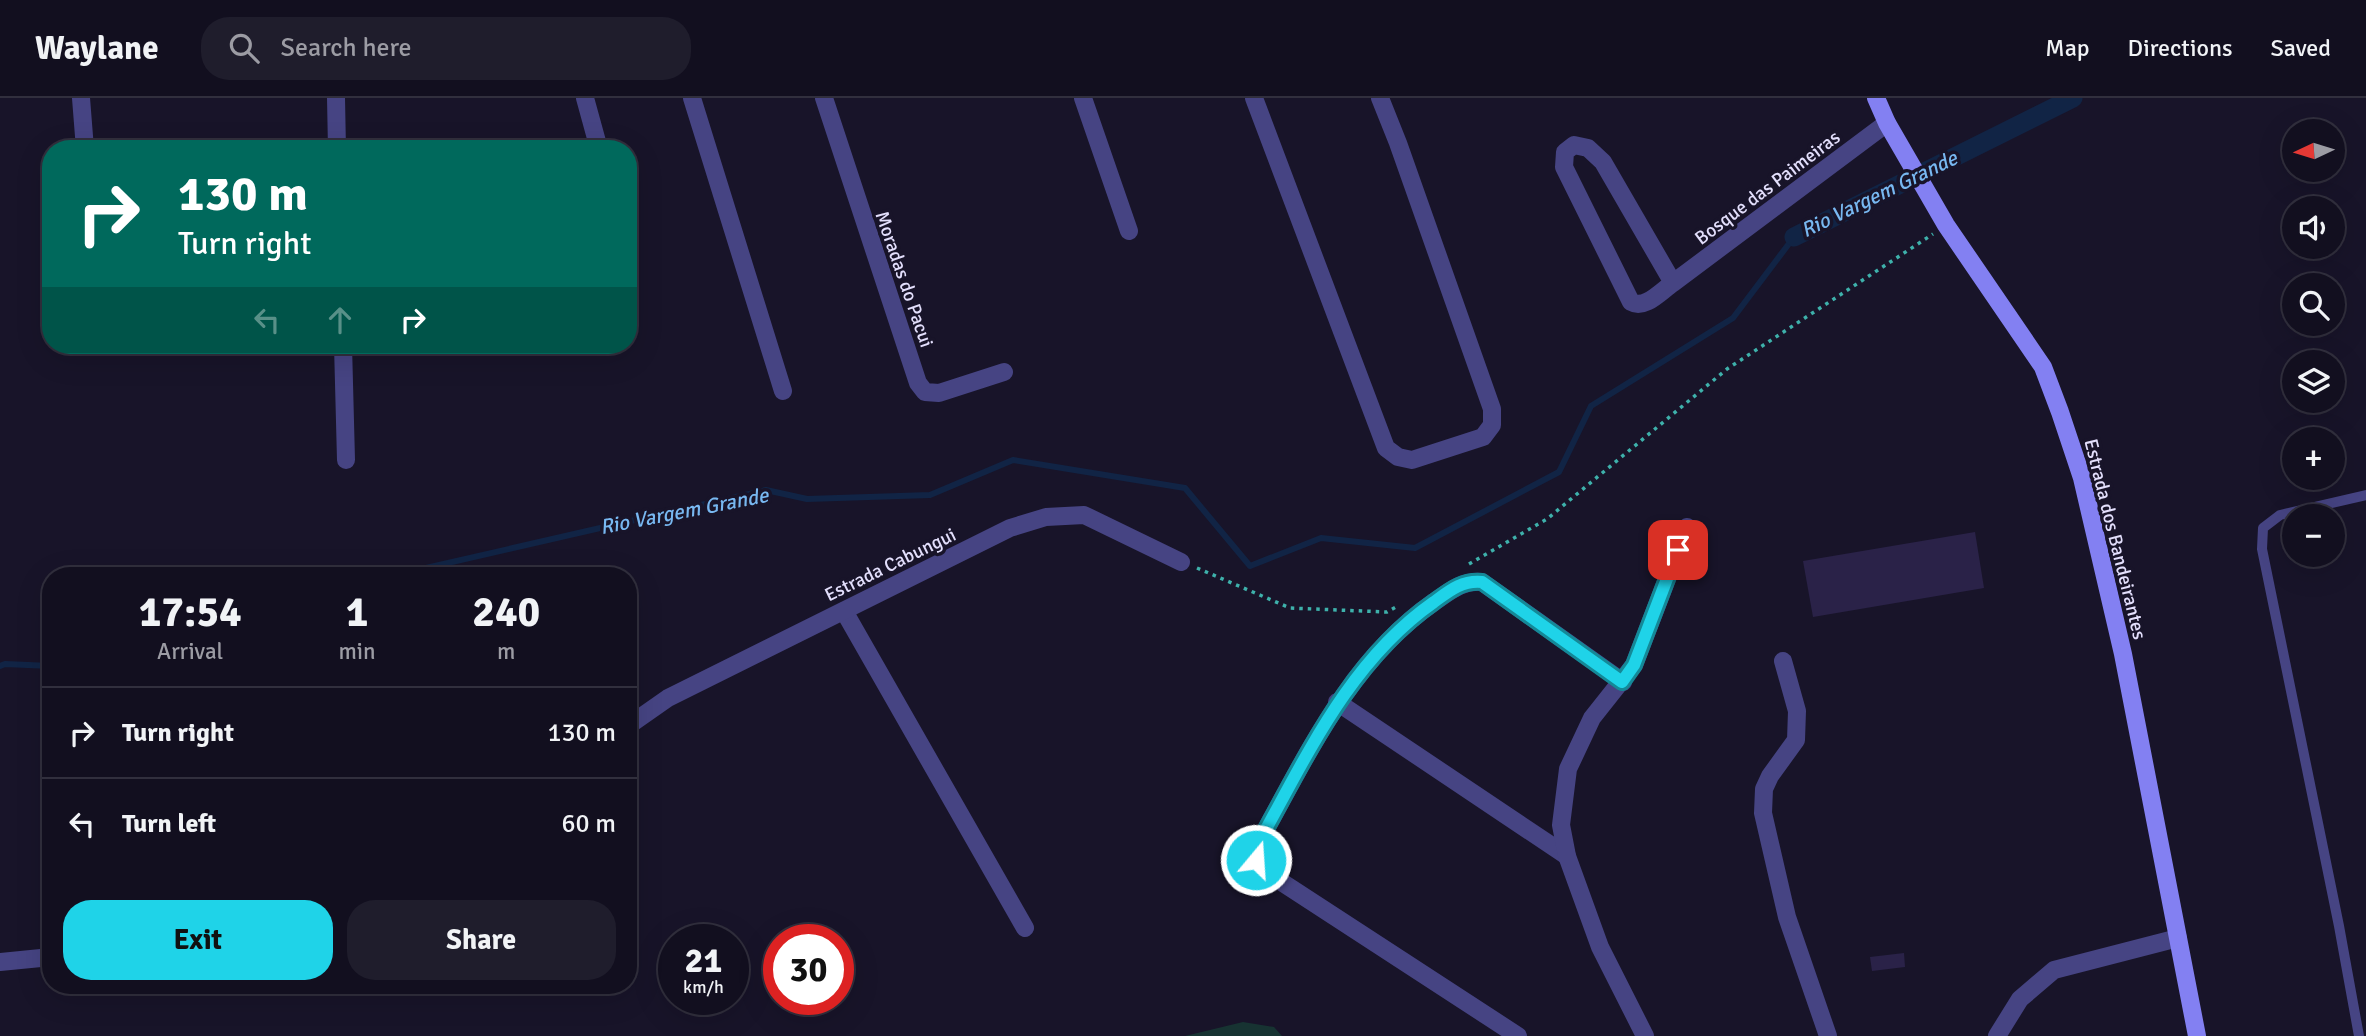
<!DOCTYPE html>
<meta charset="utf-8">
<style>
:root{--surface:#120f1f;--page:#1f1d2c;--text:#f1f3f6;--muted:#9c9ca4;--line:#312f3d;--accent:#1fd3e8}
body{margin:0;font-family:Signika,sans-serif;background:var(--page);color:var(--text);height:100vh;display:flex;flex-direction:column;font-size:26px;white-space:nowrap}
*{box-sizing:border-box;margin:0}
p{font-size:23px;color:var(--muted)}
.icon{flex:none;width:38px;height:38px;fill:none;stroke:currentColor;stroke-width:2;stroke-linecap:round;stroke-linejoin:round}
.map{position:relative;flex:1;overflow:hidden}
.sheet{position:absolute;left:42px;top:469px;width:595px;height:427px;display:flex;flex-direction:column;background:var(--surface);border-radius:28px;box-shadow:0 7px 28px #0002,0 0 0 2px var(--line)}
.sheet>*{flex:none}
.hud{position:absolute;left:42px;top:42px;width:595px;height:214px;border-radius:28px;box-shadow:0 7px 28px #0002,0 0 0 2px var(--line);background:#00695c;color:#fff;overflow:hidden}
.needle{width:46px;rotate:266deg}
.tools{position:absolute;left:2282px;top:21px;display:grid;gap:14px}
.tools a{display:grid;place-items:center;width:63px;height:63px;border-radius:50%;background:var(--surface);box-shadow:0 7px 28px #0002,0 0 0 2px var(--line);font-size:35px}
.speed{position:absolute;left:658px;top:826px;display:flex;gap:14px;font-size:35px;font-weight:700;text-align:center}
.speed>*{display:grid;place-content:center;width:91px;height:91px;border-radius:50%;background:var(--surface);box-shadow:0 7px 28px #0002,0 0 0 2px var(--line);line-height:1}
.speed small{font-size:18px;font-weight:400}
.speed .limit{border:10px solid #d22;background:#fff;color:#111}
.pin{position:absolute;display:grid;place-items:center;width:60px;height:60px;color:#fff;margin:-30px;border-radius:14px;box-shadow:0 4px 10px #0006}
.me{position:absolute;width:77px;margin:-38px;rotate:18deg;stroke-linejoin:round;filter:drop-shadow(0 0 5px #0008)}
.turn{display:flex;align-items:center;gap:24px;height:147px;padding:0 21px;font-size:32px}
.turn .icon{width:91px;height:91px;stroke-width:2.5}
.turn b{display:block;font-size:49px;line-height:60px}
.lanes{display:flex;align-items:center;height:66px;padding:0 21px;background:#0003;justify-content:center;gap:35px;direction:ltr}
.lanes .off{opacity:.35}
.eta{display:flex;justify-content:space-evenly;align-items:center;height:119px;text-align:center}
.eta b{font-size:42px;font-weight:700;line-height:49px}
.action{display:flex;gap:14px;margin-top:auto;padding:14px 21px}
.action a{flex:1;height:80px;border-radius:28px;background:var(--accent);color:#111;font-size:28px;font-weight:700;line-height:80px;text-align:center}
.action a+a{background:var(--page);color:var(--text)}
ul{padding:0;list-style:none}
li{display:flex;align-items:center;gap:21px;height:91px;padding:0 21px;border-top:2px solid var(--line)}
li div{flex:1}
li b{display:block;font-size:26px}
li em{font-style:normal}
header{display:flex;align-items:center;gap:42px;box-sizing:border-box;height:98px;padding:0 35px;background:var(--surface);border-bottom:2px solid var(--line)}
header strong{font-size:33px}
nav{display:flex;gap:38px;margin-inline-start:auto;font-size:24px}
.search{width:490px;height:63px;background:var(--page);display:flex;align-items:center;gap:18px;box-sizing:border-box;padding:0 24px;border-radius:28px;color:var(--muted);font-size:26px}
.map>svg:first-child{display:block}
.green{fill:#173332}
.lines{fill:none;stroke-linecap:round;stroke-linejoin:round}
.stream{stroke:#112445;stroke-width:6}
.canal{stroke:#112445;stroke-width:19}
.building{fill:#2a2248}
.path{stroke:#3eb1ab;stroke-width:3.5;stroke-dasharray:3.5 5;stroke-linecap:butt}
.service{stroke:#464483;stroke-width:10}
.minor{stroke:#464483;stroke-width:18}
.secondary{stroke:#8380f2;stroke-width:18}
.route-casing{stroke:#148997;stroke-width:18}
.route{stroke:#1fd3e8;stroke-width:12}
.labels{text-anchor:middle;stroke-width:7;stroke-linejoin:round;paint-order:stroke}
.street-label{font-size:19px;fill:#e3dffc;stroke:#181429}
.water-label{font-size:21px;font-style:italic;fill:#78b8f1;stroke:#181429}
</style>
<header>
<strong>Waylane</strong>
<div class="search"><svg class="icon" aria-label="search" viewBox="0 0 24 24"><circle cx="10" cy="10" r="6"/><path d="M15 15l6 6"/></svg>Search here</div>
<nav><a>Map</a><a>Directions</a><a>Saved</a></nav>
</header>
<div class="map">
<svg width="2366" height="938" viewBox="0 0 2366 938">
<rect width="100%" height="100%" fill="#181429"/>
<!-- green -->
<polygon class="green" points="1243,924 1274,929 1282,938 1185,938"/>
<g class="lines">
<!-- stream -->
<g class="stream">
<polyline points="391,478 766,392 807,401 930,397 1013,362 1185,390 1250,468 1321,440 1415,450 1559,374 1591,308 1733,220 1794,139"/>
<polyline points="0,568 5,566 51,568"/>
</g>
<!-- canal -->
<polyline class="canal" points="1794,139 2073,0"/>
</g>
<!-- building -->
<g class="building">
<polygon points="1975,434 1984,490 1813,519 1803,463"/>
<polygon points="1904,855 1905,869 1872,873 1870,859"/>
</g>
<g class="lines">
<!-- path -->
<g class="path">
<polyline points="1469,466 1547,421 1727,271 1933,136"/>
<polyline points="1197,470 1290,510 1387,514 1396,509"/>
</g>
<!-- service -->
<polyline class="service" points="2359,938 2339,828 2262,451 2263,430 2280,417 2366,397"/>
<!-- minor -->
<g class="minor">
<polyline points="81,0 85,51"/>
<polyline points="336,0 337,51"/>
<polyline points="585,0 599,51"/>
<polyline points="692,0 783,293"/>
<polyline points="824,0 918,285 925,294 939,295 1004,274"/>
<polyline points="1083,0 1129,133"/>
<polyline points="1254,0 1386,350 1398,359 1412,362 1483,339 1492,327 1492,311 1398,45 1380,0"/>
<path d="M1673,185L1603,64L1588,50L1574,47L1565,54L1564,69L1631,204C1645,212 1661,193 1673,185L1887,25"/>
<polyline points="343,247 346,362"/>
<polyline points="844,513 1025,830"/>
<polyline points="1783,563 1797,613 1796,642 1770,678 1764,691 1763,715 1787,819 1828,938"/>
<polyline points="1337,604 1567,758"/>
<polyline points="628,628 668,600 1010,430 1046,419 1084,417 1181,464"/>
<polyline points="0,864 51,859"/>
<path d="M1518,938L1263,772L1256,762L1255,751C1305,662 1348,564 1434,504C1449,494 1462,482 1482,484L1623,584"/>
<polyline points="1645,938 1600,849 1567,758 1561,727 1568,671 1592,620 1634,567 1687,429"/>
<polyline points="1997,938 2020,901 2054,872 2178,840"/>
</g>
<!-- secondary -->
<polyline class="secondary" points="1876,0 1887,25 1946,127 2043,269 2060,314 2082,380 2123,556 2197,938"/>
</g>
<g class="lines">
<defs>
<path id="route" d="M1256,762L1255,751C1305,662 1348,564 1434,504C1449,493 1462,482 1482,484L1622,584L1634,567L1678,452"/>
</defs>
<!-- route casing -->
<use href="#route" class="route-casing"/>
<!-- route -->
<use href="#route" class="route"/>
</g>
<g class="labels">
<!-- street labels -->
<g class="street-label">
<text transform="translate(1767 89) rotate(-37)" y="7">Bosque das Paimeiras</text>
<text transform="translate(905 181) rotate(71)" y="7">Moradas do Pacui</text>
<text transform="translate(2116 441) rotate(76)" y="7">Estrada dos Bandeirantes</text>
<text transform="translate(890 466) rotate(-26)" y="7">Estrada Cabungui</text>
</g>
<!-- water labels -->
<g class="water-label">
<text transform="translate(1879 96) rotate(-26)" y="7">Rio Vargem Grande</text>
<text transform="translate(684 413) rotate(-11)" y="7">Rio Vargem Grande</text>
</g>
</g>
</svg>
<div class="tools">
<a><svg class="needle" viewBox="-14 -14 28 28"><path d="M0-13l5 13h-10z" fill="#e53935"/><path d="M0 13l5-13h-10z" fill="#9c9ca4"/></svg></a>
<a><svg class="icon" aria-label="sound" viewBox="0 0 24 24"><path d="M4 9h4l5-4v14l-5-4H4zM17 9q2 3 0 6"/></svg></a>
<a><svg class="icon" aria-label="search" viewBox="0 0 24 24"><circle cx="10" cy="10" r="6"/><path d="M15 15l6 6"/></svg></a>
<a><svg class="icon" aria-label="layers" viewBox="0 0 24 24"><path d="M12 4l9 5-9 5-9-5zM3 14l9 5 9-5"/></svg></a>
<a>+</a>
<a>−</a>
</div>
<div class="speed"><div>21<small>km/h</small></div><div class="limit">30</div></div>
<div class="pin" style="left:1678px;top:452px;background:#d93025"><svg class="icon" aria-label="arrive" viewBox="0 0 24 24"><path d="M6 21V4h12l-3 4 3 4H6"/></svg></div>
<svg class="me" style="left:1256px;top:762px" viewBox="-20 -20 40 40"><circle r="17" fill="#1fd3e8" stroke="#fff" stroke-width="3"/><path d="M0-11L8 9 0 5-8 9z" fill="#fff"/></svg>
<div class="hud">
<div class="turn"><svg class="icon" aria-label="right" viewBox="0 0 24 24"><path d="M7 20v-9h11M14 6l5 5-5 5"/></svg><div><b>130 m</b>Turn right</div></div>
<div class="lanes"><svg class="icon off" aria-label="left" viewBox="0 0 24 24"><path d="M17 20v-9H6M10 6l-5 5 5 5"/></svg><svg class="icon off" aria-label="ahead" viewBox="0 0 24 24"><path d="M12 20V5M6 11l6-6 6 6"/></svg><svg class="icon" aria-label="right" viewBox="0 0 24 24"><path d="M7 20v-9h11M14 6l5 5-5 5"/></svg></div>
</div>
<section class="sheet">
<div class="eta">
<div><b>17:54</b><p>Arrival</p></div>
<div><b>1</b><p>min</p></div>
<div><b>240</b><p>m</p></div>
</div>
<ul>
<li><svg class="icon" aria-label="right" viewBox="0 0 24 24"><path d="M7 20v-9h11M14 6l5 5-5 5"/></svg><div><b>Turn right</b></div><em>130 m</em></li>
<li><svg class="icon" aria-label="left" viewBox="0 0 24 24"><path d="M17 20v-9H6M10 6l-5 5 5 5"/></svg><div><b>Turn left</b></div><em>60 m</em></li>
</ul>
<div class="action"><a>Exit</a><a>Share</a></div>
</section>
</div>
